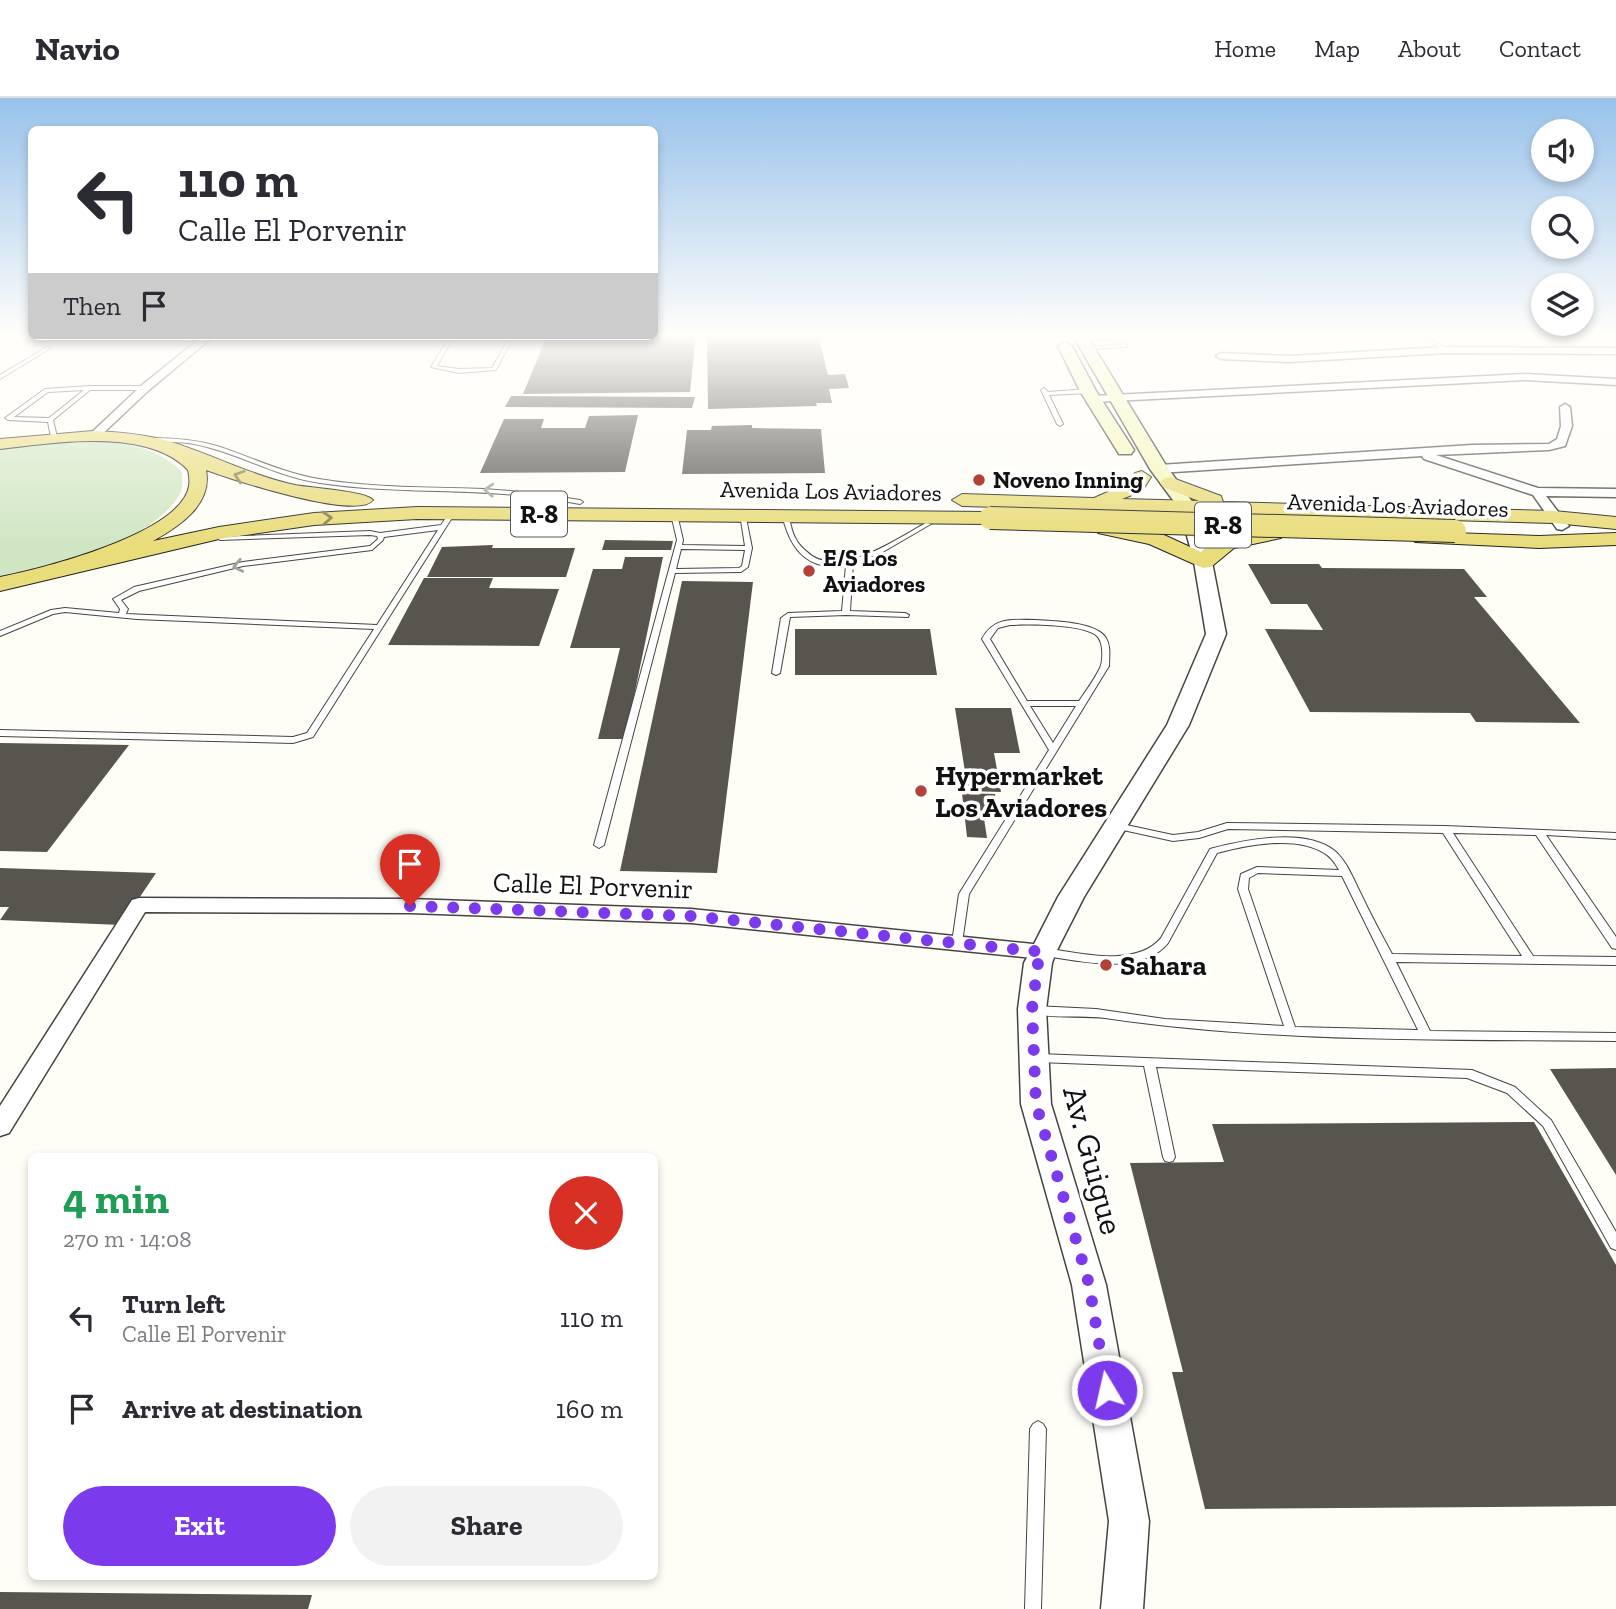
<!DOCTYPE html>
<meta charset="utf-8">
<style>
:root{--surface:#fff;--page:#f2f2f3;--text:#2b2b33;--muted:#7c7c81;--line:#e1e1e2;--accent:#7c3aed}
body{margin:0;font-family:"Zilla Slab",serif;background:var(--page);color:var(--text);height:100vh;display:flex;flex-direction:column;font-size:26px;white-space:nowrap}
*{box-sizing:border-box;margin:0}
p{font-size:23px;color:var(--muted)}
.icon{flex:none;width:38px;height:38px;fill:none;stroke:currentColor;stroke-width:2;stroke-linecap:round;stroke-linejoin:round}
.map{position:relative;flex:1;overflow:hidden}
.details{position:absolute;left:28px;top:1055px;width:630px;height:427px;display:flex;flex-direction:column;background:var(--surface);border-radius:10px;box-shadow:0 4px 10px #0003}
.details>*{flex:none}
.banner{position:absolute;left:28px;top:28px;width:630px;height:214px;border-radius:10px;box-shadow:0 4px 10px #0003;background:#fff;color:var(--text);overflow:hidden}
.tools{position:absolute;left:1531px;top:21px;display:grid;gap:14px}
.tools a{display:grid;place-items:center;width:63px;height:63px;border-radius:50%;background:var(--surface);box-shadow:0 4px 10px #0003;font-size:35px}
.pin{position:absolute;display:grid;place-items:center;width:60px;height:60px;color:#fff;margin:-72px -30px;border-radius:50% 50% 50% 0;rotate:-45deg;box-shadow:0 0 7px #0007}
.pin .icon{rotate:45deg}
.me{position:absolute;width:77px;margin:-38px;rotate:351deg;stroke-linejoin:round;filter:drop-shadow(0 0 5px #0008)}
.turn{display:flex;align-items:center;gap:24px;height:147px;padding:0 35px;font-size:32px}
.turn .icon{width:91px;height:91px;stroke-width:2.5}
.turn b{display:block;font-size:49px;line-height:60px}
.then{display:flex;align-items:center;height:66px;padding:0 35px;background:#0003;gap:14px;font-size:26px}
.round{display:grid;place-items:center;flex:none;width:74px;height:74px;border-radius:37px;background:var(--page)}
.head{display:flex;align-items:center;justify-content:space-between;height:119px;padding:0 35px}
h1{font-size:42px;font-weight:700;line-height:52px;color:#1e9e55}
.action{display:flex;gap:14px;margin-top:auto;padding:14px 35px}
.action a{flex:1;height:80px;border-radius:42px;background:var(--accent);color:#fff;font-size:28px;font-weight:700;line-height:80px;text-align:center}
.action a+a{background:var(--page);color:var(--text)}
ul{padding:0;list-style:none}
li{display:flex;align-items:center;gap:21px;height:91px;padding:0 35px}
li div{flex:1}
li b{display:block;font-size:26px}
li em{font-style:normal}
header{display:flex;align-items:center;gap:42px;box-sizing:border-box;height:98px;padding:0 35px;background:var(--surface);border-bottom:2px solid var(--line)}
header strong{font-size:33px}
nav{display:flex;gap:38px;margin-inline-start:auto;font-size:24px}
.map>svg:first-child{display:block}
.green{fill:#d0e6c2}
.building{fill:#58544e}
.lines{fill:none;stroke-linecap:round;stroke-linejoin:round}
.service-casing{stroke:#444;stroke-width:2}
.minor-casing{stroke:#444;stroke-width:3}
.tertiary-casing{stroke:#444;stroke-width:3}
.secondary-casing{stroke:#333;stroke-width:3}
.primary-casing{stroke:#222;stroke-width:2}
.service{fill:#fff;fill-rule:evenodd}
.minor{fill:#fff;fill-rule:evenodd}
.tertiary{fill:#fff;fill-rule:evenodd}
.secondary{fill:#f5f6b9;fill-rule:evenodd}
.primary{fill:#e9dc7b;fill-rule:evenodd}
.primary-bridge-casing{stroke:#222;stroke-width:24;stroke-linecap:butt}
.primary-bridge{stroke:#e9dc7b;stroke-width:22}
.oneway{stroke:#88814b}
.oneway2{stroke:#a0a0a0}
.route{stroke:#7c3aed;stroke-width:12;stroke-dasharray:0 21.6}
.poi-dot{fill:#b24138;stroke:#fff;stroke-width:2.5}
.labels{text-anchor:middle;stroke-width:7;stroke-linejoin:round;paint-order:stroke}
.far-poi-label{font-size:23px;font-weight:bold;fill:#111;stroke:#fff;text-anchor:start}
.far-street-label{font-size:23px;fill:#111;stroke:#fff}
.shield{fill:#fff;stroke:#585858;stroke-width:2}
.shield-label{font-size:26px;font-weight:bold;fill:#111}
.poi-label{font-size:28px;font-weight:bold;fill:#111;stroke:#fff;text-anchor:start}
.street-label{font-size:28px;fill:#111;stroke:#fff}
.near-street-label{font-size:33px;fill:#111;stroke:#fff}
</style>
<header>
<strong>Navio</strong>
<nav><a>Home</a><a>Map</a><a>About</a><a>Contact</a></nav>
</header>
<div class="map">
<svg width="1616" height="1511" viewBox="0 0 1616 1511">
<rect width="100%" height="100%" fill="#fefdf6"/>
<!-- green -->
<path class="green" d="M56,344C101,344 149,340 182,374C182,381 183,390 180,396C150,446 54,469 0,479V351Z"/>
<!-- building -->
<g class="building">
<polygon points="654,236 696,236 690,294 523,296 547,238"/>
<polygon points="707,236 818,236 828,277 845,276 849,290 829,291 832,305 816,305 817,308 708,311"/>
<polygon points="511,298 695,299 692,310 505,309"/>
<polygon points="638,317 625,374 480,375 504,321 544,321 541,330 585,330 589,318"/>
<polygon points="752,327 752,330 821,331 825,375 682,376 687,332 711,332 712,328"/>
<polygon points="605,442 673,443 671,452 602,452"/>
<polygon points="493,447 492,450 575,450 566,479 427,479 442,449"/>
<polygon points="625,459 663,459 625,641 598,641 620,550 570,550 593,471 622,471"/>
<polygon points="1248,466 1319,466 1322,470 1464,471 1487,499 1474,499 1580,625 1476,624 1470,615 1310,614 1265,531 1323,532 1307,506 1271,506"/>
<polygon points="424,480 493,480 489,490 559,491 539,548 388,547"/>
<polygon points="682,483 753,484 717,775 620,773"/>
<polygon points="795,531 930,531 937,577 795,577"/>
<polygon points="955,610 1011,610 1020,655 994,655 1001,694 968,693"/>
<polygon points="0,645 129,647 47,754 0,753"/>
<polygon points="962,695 995,696 998,714 983,714 987,740 967,739"/>
<polygon points="0,770 156,775 121,827 0,822 9,809 0,809"/>
<polygon points="1616,970 1616,1077 1550,971"/>
<polygon points="1534,1024 1616,1167 1616,1408 1205,1411 1172,1274 1183,1274 1130,1065 1224,1064 1212,1026"/>
<polygon points="0,1494 312,1497 308,1511 0,1511"/>
</g>
<g class="lines">
<defs>
<g id="service">
<polygon points="1419,236 1424,236 1448,252 1444,253"/>
<polygon points="450,238 454,238 437,268 459,271 492,270 510,238 514,238 496,272 459,275 431,269"/>
<polygon points="1078,238 1118,241 1128,248 1126,249 1087,251 1085,249 1121,247 1117,243 1080,240"/>
<polygon points="47,249 51,250 0,281 0,277"/>
<path d="M89,288H145L148,290L145,292H90L53,322L57,339L54,341L51,339L48,324L8,322L5,320L45,291ZM84,292L49,320L14,319L48,294Z"/>
<polygon points="1044,290 1048,294 1088,291 1091,293 1088,295 1049,297 1063,326 1060,328 1057,326 1041,292"/>
<path d="M148,340C172,340 194,341 217,348C251,359 283,375 319,381C373,390 429,389 484,391C517,393 548,397 580,402L583,404L580,406C559,402 538,399 517,397C451,391 386,395 320,385C276,379 237,354 194,346C178,343 162,345 146,343L145,342Z"/>
<path d="M452,413L455,415L313,639L293,645L0,638V632L293,639L307,635L374,531L137,521L65,514L53,516L0,538V533L51,512L65,510L119,515L120,511L113,501L134,489L243,464L370,448L378,441L377,438L370,437L220,442L217,440L218,439L370,433L380,435L441,427L450,414ZM438,432L377,527L126,516L128,511L121,502L139,493L243,468L372,452L383,442L384,439Z"/>
<path d="M674,414L677,416L683,442L682,447L745,448L740,416L745,415L752,450L748,469L741,474L675,475L604,747L599,750L594,747L677,442L671,416ZM681,451L745,452L742,468L739,470L676,471Z"/>
<path d="M786,418L789,420C791,427 792,435 796,441C798,446 802,449 806,453C837,484 896,441 926,425L931,426L881,455L853,465L850,513L905,515L909,517L908,519L846,517L790,519L780,575L776,577L772,575L781,520L788,515L842,513L846,467C810,474 791,453 783,420Z"/>
<path d="M1036,522C1053,523 1097,524 1106,540C1111,548 1109,559 1109,568L969,796L962,845L961,848H953L952,845L959,796L1049,652L982,541C994,518 1014,522 1036,522ZM1010,527C1028,526 1084,526 1097,538C1104,545 1103,563 1100,570C1094,582 1086,593 1079,603H1027L990,541L998,530ZM1030,608H1076L1053,645Z"/>
<path d="M1117,725L1173,737L1198,734L1227,725L1445,728L1616,735V741L1546,737L1616,839V851L1612,850L1536,737L1453,735L1533,858L1616,859V867L1396,864L1430,933L1616,935V943C1446,941 1274,945 1105,920C1081,917 1055,921 1031,915L1029,912L1031,909L1035,908L1096,911L1165,921L1284,928L1238,791L1241,776L1257,769L1339,772C1335,765 1331,759 1324,755C1297,737 1246,747 1217,755L1168,845C1141,878 1081,863 1045,858L1041,857L1040,854L1041,851L1045,850C1079,855 1136,870 1161,840L1210,751C1243,742 1305,729 1335,753C1347,764 1353,780 1360,794C1370,815 1381,836 1392,856L1522,858L1443,735L1228,731L1199,740L1173,743L1114,730L1112,728L1114,726ZM1258,775L1342,778L1418,932L1295,929L1248,791L1249,780Z"/>
<polygon points="1038,956 1472,972 1515,989 1551,1022 1616,1134 1616,1152 1611,1150 1543,1028 1507,995 1467,980 1156,969 1175,1059 1173,1063 1169,1064 1165,1063 1163,1059 1144,968 1038,964 1034,963 1032,960 1034,957"/>
<polygon points="1038,1323 1043,1326 1046,1331 1041,1511 1025,1511 1030,1331 1033,1326"/>
</g>
<g id="minor">
<polygon points="203,238 214,238 149,292 98,340 90,340 90,336 141,288"/>
<polygon points="1446,249 1616,250 1616,256 1446,255 1289,264 1221,261 1216,258 1221,255 1289,258"/>
<polygon points="1525,276 1616,281 1616,287 1525,282 1093,304 1088,301 1093,298"/>
<polygon points="1565,306 1570,309 1572,328 1565,348 1549,352 1436,357 1538,390 1616,391 1616,399 1546,398 1569,428 1562,432 1557,431 1533,397 1424,361 1422,358 1159,375 1153,371 1159,367 1472,347 1549,346 1557,341 1561,328 1560,309"/>
<polygon points="139,800 410,801 691,811 1043,847 1050,849 1054,854 1050,859 1043,861 691,825 410,815 145,814 9,1035 0,1038 0,1008 132,802"/>
</g>
<polygon id="tertiary" points="1194,429 1202,434 1212,464 1226,536 1189,627 1084,799 1056,854 1052,865 1046,911 1051,1006 1106,1187 1149,1423 1143,1511 1101,1511 1109,1423 1072,1187 1021,1006 1018,911 1024,865 1030,854 1058,799 1167,627 1206,536 1194,464 1186,434"/>
<g id="secondary">
<polygon points="1072,236 1086,236 1167,369 1196,409 1204,434 1201,438 1194,440 1184,434 1178,409 1150,371"/>
<polygon points="1065,244 1072,248 1096,293 1134,352 1131,356 1119,356 1080,293 1058,248"/>
</g>
<g id="primary">
<path d="M93,333C119,334 143,336 168,343C211,356 250,377 295,387C310,390 366,393 373,402C357,423 231,381 206,372C213,406 180,428 153,443L219,429L314,415L417,409L990,414L997,416L1000,420L997,424L990,426L417,421L314,427L219,441L0,493V479C41,471 181,436 189,388C190,383 189,377 188,372C147,329 54,345 0,351V341Z"/>
<polygon points="1142,373 1151,379 1142,393 1122,401 1199,403 1163,389 1160,385 1163,381 1170,379 1221,398 1223,404 1554,413 1616,419 1616,431 1554,425 962,408 952,402 962,396 1094,400 1128,385 1135,375"/>
<path d="M1105,425L1164,437L1201,454C1219,437 1257,426 1281,432L1284,436L1281,440L1234,450L1211,469L1203,470L1149,446L1098,435L1095,431L1098,427Z"/>
<polygon points="1422,434 1539,438 1616,435 1616,447 1539,450 1415,444 1412,440 1415,436"/>
</g>
</defs>
<!-- service casing -->
<use href="#service" class="service-casing"/>
<!-- minor casing -->
<use href="#minor" class="minor-casing"/>
<!-- tertiary casing -->
<use href="#tertiary" class="tertiary-casing"/>
<!-- secondary casing -->
<use href="#secondary" class="secondary-casing"/>
<!-- primary casing -->
<use href="#primary" class="primary-casing"/>
<!-- service -->
<use href="#service" class="service"/>
<!-- minor -->
<use href="#minor" class="minor"/>
<!-- tertiary -->
<use href="#tertiary" class="tertiary"/>
<!-- secondary -->
<use href="#secondary" class="secondary"/>
<!-- primary -->
<use href="#primary" class="primary"/>
<defs>
<polyline id="primary-bridge" points="990,420 1455,433"/>
</defs>
<!-- primary-bridge casing -->
<use href="#primary-bridge" class="primary-bridge-casing"/>
<!-- primary-bridge -->
<use href="#primary-bridge" class="primary-bridge"/>
</g>
<!-- one-way arrows -->
<defs><path id="oneway-chevron" d="M-2-3.5L2.5 0L-2 3.5" fill="none" stroke-width="1.6" stroke-linecap="round" stroke-linejoin="round" transform="scale(1.75)"/></defs>
<g class="oneway">
<use href="#oneway-chevron" transform="translate(239 378) rotate(-162)"/>
<use href="#oneway-chevron" transform="translate(327 420) rotate(-3)"/>
</g>
<g class="oneway2">
<use href="#oneway-chevron" transform="translate(489 392) rotate(-177)"/>
<use href="#oneway-chevron" transform="translate(238 468) rotate(168)"/>
</g>
<!-- sky -->
<linearGradient id="sky" x2="0" y2="1"><stop stop-color="#98c2eb"/><stop offset="0.53" stop-color="#fffefb"/><stop offset="1" stop-color="#fffefb" stop-opacity="0"/></linearGradient>
<rect width="1616" height="447" fill="url(#sky)"/>
<g class="lines">
<!-- route -->
<polyline class="route" points="410,808 691,818 1043,854 1038,865 1032,911 1036,1006 1089,1186 1107,1292"/>
</g>
<!-- markers -->
<g class="poi-dot">
<circle cx="979" cy="382" r="7"/>
<circle cx="809" cy="473" r="7"/>
<circle cx="921" cy="693" r="7"/>
<circle cx="1106" cy="867" r="7"/>
</g>
<g class="labels">
<!-- far-poi labels -->
<g class="far-poi-label">
<text x="993" y="390">Noveno Inning</text>
<text x="823" y="468">E/S Los<tspan x="823" dy="26">Aviadores</tspan></text>
</g>
<!-- far-street labels -->
<g class="far-street-label">
<text transform="translate(831 393) rotate(1)" y="8">Avenida Los Aviadores</text>
<text transform="translate(1398 407) rotate(2)" y="8">Avenida Los Aviadores</text>
</g>
<!-- shield labels -->
<g class="shield">
<rect x="511" y="393.5" width="56" height="45" rx="5"/>
<rect x="1195" y="404.5" width="56" height="45" rx="5"/>
</g>
<g class="shield-label">
<text x="539" y="425">R-8</text>
<text x="1223" y="436">R-8</text>
</g>
<!-- poi labels -->
<g class="poi-label">
<text x="935" y="687">Hypermarket<tspan x="935" dy="32">Los Aviadores</tspan></text>
<text x="1120" y="877">Sahara</text>
</g>
<!-- street labels -->
<g class="street-label">
<text transform="translate(593 787) rotate(2)" y="10">Calle El Porvenir</text>
</g>
<!-- near-street labels -->
<g class="near-street-label">
<text transform="translate(1094 1062) rotate(75)" y="12">Av. Guigue</text>
</g>
</g>
</svg>
<div class="tools">
<a><svg class="icon" aria-label="sound" viewBox="0 0 24 24"><path d="M4 9h4l5-4v14l-5-4H4zM17 9q2 3 0 6"/></svg></a>
<a><svg class="icon" aria-label="search" viewBox="0 0 24 24"><circle cx="10" cy="10" r="6"/><path d="M15 15l6 6"/></svg></a>
<a><svg class="icon" aria-label="layers" viewBox="0 0 24 24"><path d="M12 4l9 5-9 5-9-5zM3 14l9 5 9-5"/></svg></a>
</div>
<div class="pin" style="left:410px;top:808px;background:#d93025"><svg class="icon" aria-label="arrive" viewBox="0 0 24 24"><path d="M6 21V4h12l-3 4 3 4H6"/></svg></div>
<svg class="me" style="left:1107px;top:1292px" viewBox="-20 -20 40 40"><circle r="17" fill="#7c3aed" stroke="#fff" stroke-width="3"/><path d="M0-11L8 9 0 5-8 9z" fill="#fff"/></svg>
<div class="banner">
<div class="turn"><svg class="icon" aria-label="left" viewBox="0 0 24 24"><path d="M17 20v-9H6M10 6l-5 5 5 5"/></svg><div><b>110 m</b>Calle El Porvenir</div></div>
<div class="then">Then<svg class="icon" aria-label="arrive" viewBox="0 0 24 24"><path d="M6 21V4h12l-3 4 3 4H6"/></svg></div>
</div>
<section class="details">
<div class="head"><div><h1>4 min</h1><p>270 m · 14:08</p></div><a class="round" style="background:#d93025;color:#fff"><svg class="icon" aria-label="close" viewBox="0 0 24 24"><path d="M6 6l12 12M18 6L6 18"/></svg></a></div>
<ul>
<li><svg class="icon" aria-label="left" viewBox="0 0 24 24"><path d="M17 20v-9H6M10 6l-5 5 5 5"/></svg><div><b>Turn left</b><p>Calle El Porvenir</p></div><em>110 m</em></li>
<li><svg class="icon" aria-label="arrive" viewBox="0 0 24 24"><path d="M6 21V4h12l-3 4 3 4H6"/></svg><div><b>Arrive at destination</b></div><em>160 m</em></li>
</ul>
<div class="action"><a>Exit</a><a>Share</a></div>
</section>
</div>
